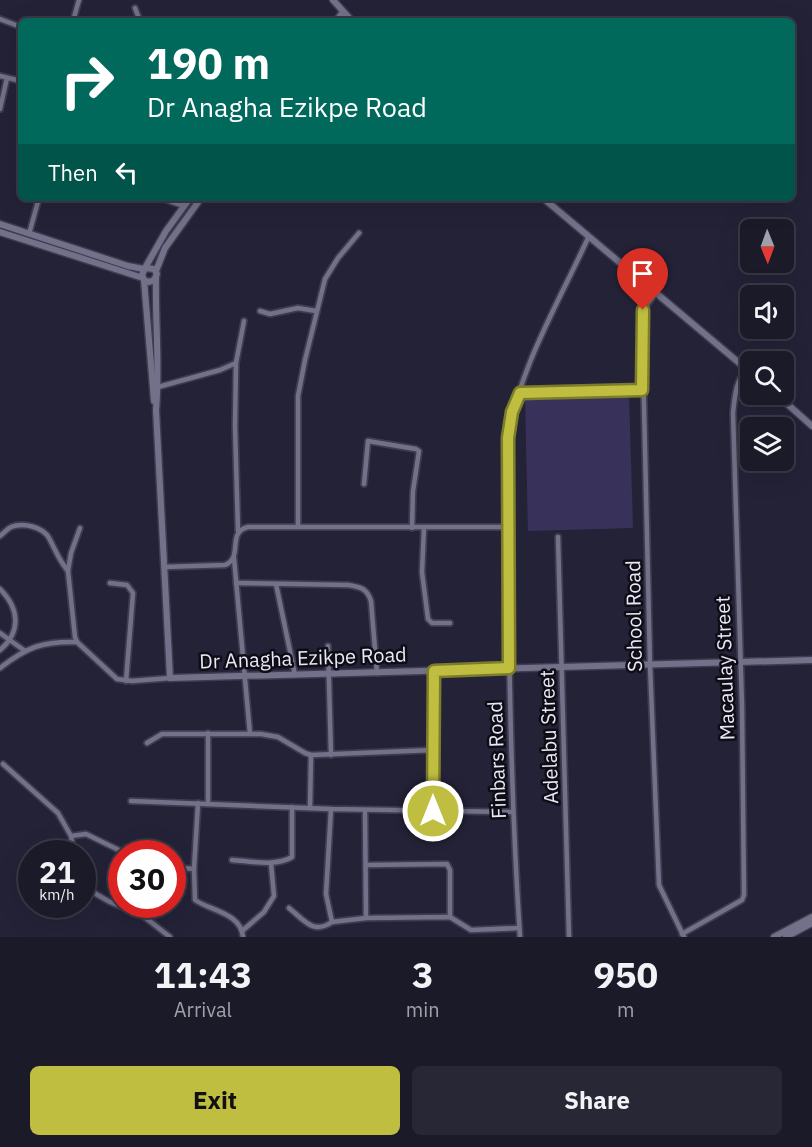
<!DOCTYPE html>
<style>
:root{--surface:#1b1a29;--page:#282735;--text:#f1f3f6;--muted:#a0a1a8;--line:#393846;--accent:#bfbe41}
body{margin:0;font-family:"IBM Plex Sans",sans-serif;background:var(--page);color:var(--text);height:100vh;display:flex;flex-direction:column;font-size:22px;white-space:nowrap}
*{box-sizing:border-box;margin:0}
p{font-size:20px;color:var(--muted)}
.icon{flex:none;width:33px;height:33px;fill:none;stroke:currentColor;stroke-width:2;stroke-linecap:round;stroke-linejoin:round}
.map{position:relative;height:937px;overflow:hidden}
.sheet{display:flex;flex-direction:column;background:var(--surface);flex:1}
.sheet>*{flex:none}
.guide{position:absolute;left:18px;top:18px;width:777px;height:183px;border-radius:9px;box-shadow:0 6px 24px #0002,0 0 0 2px var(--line);background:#00695c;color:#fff;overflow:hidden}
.needle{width:39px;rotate:179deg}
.buttons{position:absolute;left:740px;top:219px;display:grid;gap:12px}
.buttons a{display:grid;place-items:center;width:54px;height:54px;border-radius:9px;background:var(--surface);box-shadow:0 6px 24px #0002,0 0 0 2px var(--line);font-size:30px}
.speed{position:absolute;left:18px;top:840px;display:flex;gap:12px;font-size:30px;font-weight:700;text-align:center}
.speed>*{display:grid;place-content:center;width:78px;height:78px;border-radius:50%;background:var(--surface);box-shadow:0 6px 24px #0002,0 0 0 2px var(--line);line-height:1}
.speed small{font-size:15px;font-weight:400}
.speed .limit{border:9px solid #d22;background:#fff;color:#111}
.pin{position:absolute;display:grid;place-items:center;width:51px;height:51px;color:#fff;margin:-62px -26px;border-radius:50% 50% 50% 0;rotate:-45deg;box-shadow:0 0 6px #0007}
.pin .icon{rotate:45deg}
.me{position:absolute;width:66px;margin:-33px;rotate:0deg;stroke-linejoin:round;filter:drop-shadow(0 0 4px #0008)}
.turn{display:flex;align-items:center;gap:21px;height:126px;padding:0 30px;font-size:27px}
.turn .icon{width:78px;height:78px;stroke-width:2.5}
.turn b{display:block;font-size:42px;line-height:51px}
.then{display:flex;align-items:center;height:57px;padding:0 30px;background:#0003;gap:12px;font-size:22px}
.eta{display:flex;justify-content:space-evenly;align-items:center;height:102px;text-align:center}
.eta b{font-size:36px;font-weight:800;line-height:42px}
.action{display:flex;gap:12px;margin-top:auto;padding:12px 30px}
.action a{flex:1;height:69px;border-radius:9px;background:var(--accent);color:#111;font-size:24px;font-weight:800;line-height:69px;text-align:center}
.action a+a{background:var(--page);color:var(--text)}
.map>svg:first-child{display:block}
.green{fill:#38325a}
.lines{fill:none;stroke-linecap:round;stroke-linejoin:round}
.street-casing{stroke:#3e3c4e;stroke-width:8}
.secondary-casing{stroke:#3e3c4e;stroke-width:9}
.street{stroke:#73718a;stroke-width:4.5}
.secondary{stroke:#73718a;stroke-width:6}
.route-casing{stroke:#7c7c2a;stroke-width:15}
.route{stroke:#bfbe41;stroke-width:10}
.labels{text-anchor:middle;stroke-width:5;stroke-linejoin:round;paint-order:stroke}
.street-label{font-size:20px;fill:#e8e8f6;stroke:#0e0d16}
</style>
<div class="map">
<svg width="812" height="937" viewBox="0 0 812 937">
<rect width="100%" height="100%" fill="#242237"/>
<!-- green -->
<polygon class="green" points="629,395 633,528 528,531 525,398"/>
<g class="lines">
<defs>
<g id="street">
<polyline points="135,8 140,21"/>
<polyline points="0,19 21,27"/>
<polyline points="73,21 79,0"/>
<polyline points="0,76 21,81"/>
<polyline points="0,109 7,78"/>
<polyline points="161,198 184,206"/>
<polyline points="29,234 39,198"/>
<polyline points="656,293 643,310 642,319 650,665 659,885 684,937"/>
<polyline points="260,311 270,314 298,308 316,311"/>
<polyline points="236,363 235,426 238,531"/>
<polyline points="158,387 220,370 236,363 244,321"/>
<polyline points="520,393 642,390"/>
<polyline points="364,484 368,441 416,449 419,451 413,491 412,528"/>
<polyline points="298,526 298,396 305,360 325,279 338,258 359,233"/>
<polyline points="80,528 71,553 68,571 75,637 77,642 117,679 132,681 170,678"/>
<polyline points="424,528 422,572 428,619 432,623 450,623"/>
<path d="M0,536C4,533 7,529 11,527C23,522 43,527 49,538C56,551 58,559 68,571"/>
<polyline points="558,537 569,937"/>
<polyline points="234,558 250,734"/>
<path d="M164,567L225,565C244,558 226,532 248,527H508"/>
<polyline points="110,583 127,585 133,593 126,681"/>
<path d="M236,583L348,585C360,587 367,588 371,601L377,673"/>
<polyline points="276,584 295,675"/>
<path d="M0,589C20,609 21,632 0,650"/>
<polyline points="0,633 25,651"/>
<polyline points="328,646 331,755"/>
<path d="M0,668C27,647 43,641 77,642"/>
<polyline points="147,743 162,734 261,734 278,737 305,753 311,755 433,750"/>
<polyline points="3,764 58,813 71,836 74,854"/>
<polyline points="131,801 331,809 513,812"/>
<path d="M198,803L194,869L195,900C211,911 241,913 243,937"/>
<polyline points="208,804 208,733"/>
<polyline points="310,808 311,755"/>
<polyline points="331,809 326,894 332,922 366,918 450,917 471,930 519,928"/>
<polyline points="365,810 366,918"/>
<polyline points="433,811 434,671"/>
<polyline points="71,836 86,834 127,854"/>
<path d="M232,860C249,861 276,867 292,857V807"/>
<polyline points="366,865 447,864 450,870 450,917"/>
<polyline points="172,867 194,869"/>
<polyline points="82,886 110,902 142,915 170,937"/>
<path d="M289,908C304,920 313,935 332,922"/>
<polyline points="242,931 264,912 274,896 271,863"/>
<path d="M682,934L742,900L744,895L742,706L733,413C735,396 735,382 747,369"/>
<path d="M520,937C509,771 508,605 508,438C519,368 559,302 588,238"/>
</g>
<g id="secondary">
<polyline points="333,0 352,21"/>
<polyline points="336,21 343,12"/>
<polyline points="543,198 750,372"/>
<polyline points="0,224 128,266 144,269"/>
<polyline points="0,232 143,278"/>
<polyline points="145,268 166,231 190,198"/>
<polyline points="156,271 165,248 201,198"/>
<path d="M156,277C155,322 160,366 156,410L170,678L812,660"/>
<polyline points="144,280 149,282 154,280 157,274 154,269 145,268 142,275 144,280 154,401"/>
<polyline points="776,394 812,426"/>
<polyline points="774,937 812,917"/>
<polyline points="786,937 812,923"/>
</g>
</defs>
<!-- street casing -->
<use href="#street" class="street-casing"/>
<!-- secondary casing -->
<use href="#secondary" class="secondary-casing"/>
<!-- street -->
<use href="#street" class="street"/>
<!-- secondary -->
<use href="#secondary" class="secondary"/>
</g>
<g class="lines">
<defs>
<polyline id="route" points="433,811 434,671 509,668 508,438 512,412 520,393 642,390 643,310"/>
</defs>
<!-- route casing -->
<use href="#route" class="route-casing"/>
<!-- route -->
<use href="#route" class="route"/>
</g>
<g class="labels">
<!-- street labels -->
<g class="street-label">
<text transform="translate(634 616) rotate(-91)" y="7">School Road</text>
<text transform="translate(303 658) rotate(-2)" y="7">Dr Anagha Ezikpe Road</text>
<text transform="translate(725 668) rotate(-92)" y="7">Macaulay Street</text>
<text transform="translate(549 737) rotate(-92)" y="7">Adelabu Street</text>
<text transform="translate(497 760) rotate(-92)" y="7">Finbars Road</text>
</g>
</g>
</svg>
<div class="buttons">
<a><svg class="needle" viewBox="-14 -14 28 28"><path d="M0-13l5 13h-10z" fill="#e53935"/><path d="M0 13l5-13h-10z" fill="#a0a1a8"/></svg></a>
<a><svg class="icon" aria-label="sound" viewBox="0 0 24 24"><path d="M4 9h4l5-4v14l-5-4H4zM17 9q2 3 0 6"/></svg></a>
<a><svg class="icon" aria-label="search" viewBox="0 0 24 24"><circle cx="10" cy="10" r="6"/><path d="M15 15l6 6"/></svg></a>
<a><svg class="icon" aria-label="layers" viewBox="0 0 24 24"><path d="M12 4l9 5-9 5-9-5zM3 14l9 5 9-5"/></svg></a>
</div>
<div class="speed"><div>21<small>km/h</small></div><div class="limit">30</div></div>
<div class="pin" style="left:643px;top:310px;background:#d93025"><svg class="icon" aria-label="arrive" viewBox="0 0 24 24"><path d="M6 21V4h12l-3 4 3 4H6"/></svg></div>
<svg class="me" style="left:433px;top:811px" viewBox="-20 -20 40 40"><circle r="17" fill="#bfbe41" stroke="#fff" stroke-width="3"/><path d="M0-11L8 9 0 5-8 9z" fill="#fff"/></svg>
<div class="guide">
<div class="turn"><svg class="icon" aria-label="right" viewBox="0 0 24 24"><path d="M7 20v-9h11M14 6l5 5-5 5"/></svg><div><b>190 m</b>Dr Anagha Ezikpe Road</div></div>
<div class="then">Then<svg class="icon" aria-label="left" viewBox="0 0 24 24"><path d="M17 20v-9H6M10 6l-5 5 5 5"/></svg></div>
</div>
</div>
<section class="sheet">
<div class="eta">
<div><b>11:43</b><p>Arrival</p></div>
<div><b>3</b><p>min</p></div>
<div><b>950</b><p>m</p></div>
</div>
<div class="action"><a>Exit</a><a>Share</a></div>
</section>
